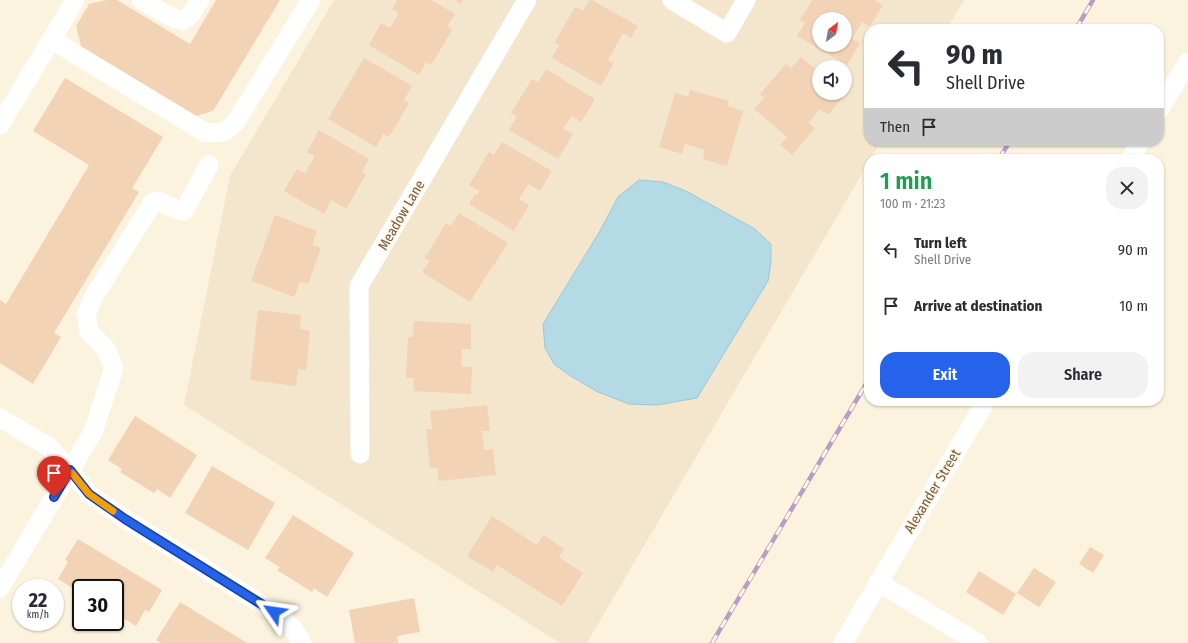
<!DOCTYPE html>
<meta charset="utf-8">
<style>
:root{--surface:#fff;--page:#f2f2f3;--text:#2b2b33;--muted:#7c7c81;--accent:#2563eb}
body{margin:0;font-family:"Fira Sans Condensed",sans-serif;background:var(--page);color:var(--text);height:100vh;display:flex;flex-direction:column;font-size:15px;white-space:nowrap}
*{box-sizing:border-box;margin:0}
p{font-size:13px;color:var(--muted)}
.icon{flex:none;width:22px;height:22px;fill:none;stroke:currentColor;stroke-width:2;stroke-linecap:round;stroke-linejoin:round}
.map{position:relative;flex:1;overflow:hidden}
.details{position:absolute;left:864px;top:154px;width:300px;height:252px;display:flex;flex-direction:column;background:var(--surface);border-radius:16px;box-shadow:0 1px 3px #0004}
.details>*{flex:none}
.top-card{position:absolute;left:864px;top:24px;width:300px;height:122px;border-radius:16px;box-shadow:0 1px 3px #0004;background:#fff;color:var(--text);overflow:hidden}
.needle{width:26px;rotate:31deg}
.buttons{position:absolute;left:812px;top:12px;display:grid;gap:8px}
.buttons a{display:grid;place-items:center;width:40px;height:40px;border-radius:50%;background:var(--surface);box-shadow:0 1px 3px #0004;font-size:20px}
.speed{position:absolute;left:12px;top:579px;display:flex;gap:8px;font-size:20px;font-weight:700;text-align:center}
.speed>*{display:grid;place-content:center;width:52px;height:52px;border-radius:50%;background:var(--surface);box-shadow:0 1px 3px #0004;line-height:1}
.speed small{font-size:10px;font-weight:400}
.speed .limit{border:2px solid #111;border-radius:6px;background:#fff;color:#111}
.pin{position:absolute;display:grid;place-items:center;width:34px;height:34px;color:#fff;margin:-41px -17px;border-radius:50% 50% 50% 0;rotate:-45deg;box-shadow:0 0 4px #0007}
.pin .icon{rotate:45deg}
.me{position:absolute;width:44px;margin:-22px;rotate:302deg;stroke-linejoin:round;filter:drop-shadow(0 0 3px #0008)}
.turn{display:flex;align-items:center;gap:14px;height:84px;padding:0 16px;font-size:18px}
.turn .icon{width:52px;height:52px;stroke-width:2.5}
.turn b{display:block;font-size:28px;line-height:34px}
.then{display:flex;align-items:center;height:38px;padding:0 16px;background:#0003;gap:8px;font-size:15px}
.round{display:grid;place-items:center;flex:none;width:42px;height:42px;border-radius:16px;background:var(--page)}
.head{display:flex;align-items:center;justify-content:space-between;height:68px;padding:0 16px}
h1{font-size:24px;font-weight:600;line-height:30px;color:#1e9e55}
.cta{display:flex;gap:8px;margin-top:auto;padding:8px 16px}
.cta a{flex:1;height:46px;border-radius:16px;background:var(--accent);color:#fff;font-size:16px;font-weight:600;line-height:46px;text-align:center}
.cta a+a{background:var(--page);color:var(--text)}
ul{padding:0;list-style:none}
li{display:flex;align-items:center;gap:12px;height:56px;padding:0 16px}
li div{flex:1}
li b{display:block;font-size:15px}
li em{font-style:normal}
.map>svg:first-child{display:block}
.residential{fill:#f4e5cd;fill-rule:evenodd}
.water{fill:#b4dae5;stroke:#9ac8d7}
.building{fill:#f2d3b6;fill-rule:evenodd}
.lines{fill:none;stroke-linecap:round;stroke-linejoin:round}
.minor{stroke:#fff;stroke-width:19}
.rail-casing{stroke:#b69ec4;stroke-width:4.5}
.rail{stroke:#fff7e4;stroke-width:3;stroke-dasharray:9;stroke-linecap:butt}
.route-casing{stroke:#184099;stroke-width:10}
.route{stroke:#2563eb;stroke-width:7}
.slow{stroke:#f59e0b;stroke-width:7}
.labels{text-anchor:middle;stroke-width:3;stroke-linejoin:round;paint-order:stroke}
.street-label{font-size:14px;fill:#725a47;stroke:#fff7e4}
</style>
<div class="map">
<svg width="1188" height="643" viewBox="0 0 1188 643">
<rect width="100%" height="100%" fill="#fcf3de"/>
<!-- residential -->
<path class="residential" d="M334,0H964L947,29H869V141H881L871,159H869V162L587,643H560L184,405L230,176ZM819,19H845V45H819ZM819,67H845V93H819Z"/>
<!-- water -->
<polygon class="water" points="639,180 663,182 686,191 755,229 771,244 771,261 768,281 697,398 657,405 629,404 598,392 569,375 554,364 545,348 543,324 600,231 618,197"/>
<!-- building -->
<g class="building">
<polygon points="106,0 117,0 190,44 216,0 280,0 213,111 193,117 82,50 76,26 89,4"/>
<polygon points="397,0 431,0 455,14 447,27 452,30 431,65 426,62 419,75 369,45 381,23 390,28 399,13 392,9"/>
<polygon points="454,0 463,0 461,4"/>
<polygon points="590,0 592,0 638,26 631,38 623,33 608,60 614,63 601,86 552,58 559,45 555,42 575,7 583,11"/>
<path d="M812,0H875L883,5L870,26L862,22L852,39L860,43L847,65L797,36L805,23L800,20ZM819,19H845V45H819Z"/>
<polygon points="801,57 819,72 819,93 843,93 845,95 828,115 820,109 808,123 815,128 792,155 780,145 787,137 754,109 764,98 760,94 786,64 791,68"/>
<polygon points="364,58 412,86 404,100 409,103 389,137 383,134 376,147 328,119"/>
<polygon points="546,69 595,99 581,122 572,116 563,129 573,134 558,159 509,130 517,116 511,113 532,79 538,82"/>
<polygon points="65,78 163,137 132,188 139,192 54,333 61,337 33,384 0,363 0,300 6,304 89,165 33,131"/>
<polygon points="690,90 729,101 728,106 743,111 727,166 703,159 705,150 685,144 682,154 659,147 675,93 688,97"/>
<polygon points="319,130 369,159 362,172 366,174 346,209 331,200 324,214 284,191 297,169 305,173 315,156 307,152"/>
<polygon points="502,142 552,171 540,191 528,184 519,199 529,205 514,231 469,204 475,194 477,195 479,191 469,185 489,152 494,155"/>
<polygon points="459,213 508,243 494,265 493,265 470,302 422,272 430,261 425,258 446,223 451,226"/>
<polygon points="275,215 317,231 312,245 321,248 308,284 300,282 294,297 251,281"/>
<polygon points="258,310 301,315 300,329 310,331 306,370 298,369 296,386 250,380"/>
<polygon points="414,321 471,324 471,349 462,349 461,367 472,367 471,394 413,391 414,378 406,378 408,337 413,337"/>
<polygon points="487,405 490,431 482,431 484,450 493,449 496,475 439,481 437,468 430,468 426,429 432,429 430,411"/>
<polygon points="135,416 197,455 170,498 157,489 154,493 120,472 122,469 108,460"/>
<polygon points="212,466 275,503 248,550 185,513"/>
<polygon points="293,515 354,553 327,597 314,588 312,592 277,570 280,567 265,558"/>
<polygon points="492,516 537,545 543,535 564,549 559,557 583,573 562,606 497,565 493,572 467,556"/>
<polygon points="78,539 162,590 149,612 145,610 136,626 115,613 115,588 81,588 81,593 58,579 68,562 65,560"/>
<polygon points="1090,547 1104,555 1093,573 1079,564"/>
<polygon points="1034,568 1056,582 1039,607 1017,593"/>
<polygon points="979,571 1016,594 1003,615 966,592"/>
<polygon points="414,598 420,632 397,636 398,643 355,643 349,610"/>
<polygon points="180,602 247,643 161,643 156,640"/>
</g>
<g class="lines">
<!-- minor -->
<g class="minor">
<polyline points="141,0 169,16 183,21 192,13 200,0"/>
<polyline points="672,0 727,33 746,0"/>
<polyline points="52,40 206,133 224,132 235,123 311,0"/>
<polyline points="1159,110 1188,62"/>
<polyline points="0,125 75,0"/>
<polyline points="1130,159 1141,141"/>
<polyline points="0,418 49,447 70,470 89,494 125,519 274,612 292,627 302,643"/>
<polyline points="360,454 359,286 527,0"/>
<polyline points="878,582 978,643"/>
<polyline points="0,588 93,432 114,368 106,349 89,332 86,314 95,295 153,202 158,201 176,209 184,211 209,165"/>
<polyline points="843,643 986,401"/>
</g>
<defs>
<g id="rail">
<polyline points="1076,29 1093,0"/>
<polyline points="999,159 1010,141"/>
<polyline points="712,643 869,379"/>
</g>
</defs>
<!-- rail casing -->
<use href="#rail" class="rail-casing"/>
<!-- rail -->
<use href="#rail" class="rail"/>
</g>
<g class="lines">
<defs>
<polyline id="route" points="54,497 70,470 89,494 125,519 274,612"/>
</defs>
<!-- route casing -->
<use href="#route" class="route-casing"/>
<!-- route -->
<use href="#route" class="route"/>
<!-- slow -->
<polyline class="slow" points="72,473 89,494 113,511"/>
</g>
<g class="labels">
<!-- street labels -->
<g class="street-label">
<text transform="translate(401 215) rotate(-60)" y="5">Meadow Lane</text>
<text transform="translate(932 491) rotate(-59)" y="5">Alexander Street</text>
</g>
</g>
</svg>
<div class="buttons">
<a><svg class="needle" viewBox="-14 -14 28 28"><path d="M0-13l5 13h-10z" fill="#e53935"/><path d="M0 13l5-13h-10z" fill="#7c7c81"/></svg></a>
<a><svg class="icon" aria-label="sound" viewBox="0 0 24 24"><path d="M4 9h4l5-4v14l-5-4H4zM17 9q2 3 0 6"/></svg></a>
</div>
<div class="speed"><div>22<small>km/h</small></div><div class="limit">30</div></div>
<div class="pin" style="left:54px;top:497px;background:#d93025"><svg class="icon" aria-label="arrive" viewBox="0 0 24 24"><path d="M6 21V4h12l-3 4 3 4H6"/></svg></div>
<svg class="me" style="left:274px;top:612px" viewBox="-20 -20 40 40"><path d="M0-17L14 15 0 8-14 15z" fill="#2563eb" stroke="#fff" stroke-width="4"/></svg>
<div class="top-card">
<div class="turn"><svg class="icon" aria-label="left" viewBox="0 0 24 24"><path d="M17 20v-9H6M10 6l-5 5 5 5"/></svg><div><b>90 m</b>Shell Drive</div></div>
<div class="then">Then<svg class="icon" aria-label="arrive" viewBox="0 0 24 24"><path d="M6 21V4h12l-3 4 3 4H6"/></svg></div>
</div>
<section class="details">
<div class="head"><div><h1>1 min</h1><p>100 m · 21:23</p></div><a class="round"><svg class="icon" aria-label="close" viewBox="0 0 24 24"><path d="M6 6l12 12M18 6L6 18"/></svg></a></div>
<ul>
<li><svg class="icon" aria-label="left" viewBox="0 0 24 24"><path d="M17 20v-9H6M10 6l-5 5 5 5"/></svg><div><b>Turn left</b><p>Shell Drive</p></div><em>90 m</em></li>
<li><svg class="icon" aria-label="arrive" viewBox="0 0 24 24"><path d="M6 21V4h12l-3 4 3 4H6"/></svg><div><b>Arrive at destination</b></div><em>10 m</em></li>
</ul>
<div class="cta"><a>Exit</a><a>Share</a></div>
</section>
</div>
